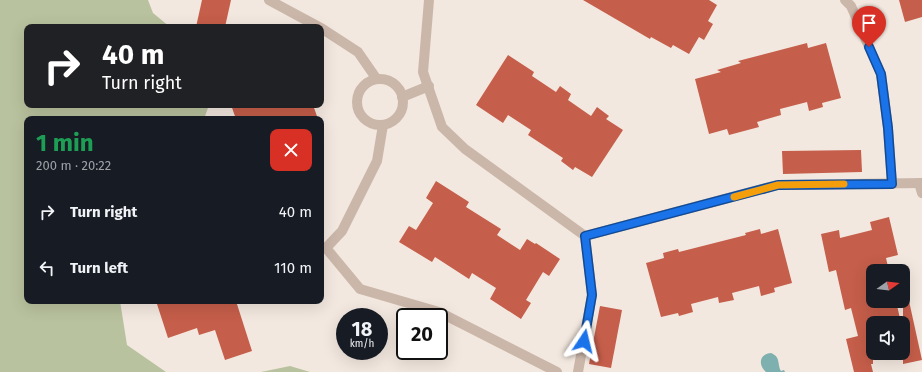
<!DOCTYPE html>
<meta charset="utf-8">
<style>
:root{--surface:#171b24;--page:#20242c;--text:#f1f3f6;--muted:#9ea1a6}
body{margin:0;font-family:"Fira Sans",sans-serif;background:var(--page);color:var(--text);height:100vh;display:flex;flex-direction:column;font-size:15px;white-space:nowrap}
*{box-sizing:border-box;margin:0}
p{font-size:13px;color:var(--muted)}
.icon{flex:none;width:22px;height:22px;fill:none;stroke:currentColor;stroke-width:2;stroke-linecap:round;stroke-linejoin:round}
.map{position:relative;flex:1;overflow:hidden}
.panel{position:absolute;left:24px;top:116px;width:300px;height:188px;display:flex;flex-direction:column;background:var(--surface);border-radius:8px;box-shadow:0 4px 16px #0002}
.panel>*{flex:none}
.banner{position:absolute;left:24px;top:24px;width:300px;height:84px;border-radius:8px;box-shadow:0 4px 16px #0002;background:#202124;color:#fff;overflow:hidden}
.needle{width:26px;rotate:76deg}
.buttons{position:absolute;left:866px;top:264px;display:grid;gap:8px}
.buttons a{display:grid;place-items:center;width:44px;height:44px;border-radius:8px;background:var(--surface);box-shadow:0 4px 16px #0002;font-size:20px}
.speed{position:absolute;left:336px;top:308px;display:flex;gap:8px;font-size:20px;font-weight:700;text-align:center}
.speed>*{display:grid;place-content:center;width:52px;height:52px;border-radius:50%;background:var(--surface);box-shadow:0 4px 16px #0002;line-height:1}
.speed small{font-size:10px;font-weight:400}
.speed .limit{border:2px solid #111;border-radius:6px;background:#fff;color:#111}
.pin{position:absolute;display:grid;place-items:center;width:34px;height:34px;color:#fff;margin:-41px -17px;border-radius:50% 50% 50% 0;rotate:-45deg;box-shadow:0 0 4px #0007}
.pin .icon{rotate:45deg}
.me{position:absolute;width:44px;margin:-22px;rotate:10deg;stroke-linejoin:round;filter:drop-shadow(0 0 3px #0008)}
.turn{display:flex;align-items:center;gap:14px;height:84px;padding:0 12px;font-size:18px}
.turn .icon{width:52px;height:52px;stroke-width:2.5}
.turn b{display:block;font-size:28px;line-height:34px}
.round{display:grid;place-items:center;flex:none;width:42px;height:42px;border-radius:8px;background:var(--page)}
.headline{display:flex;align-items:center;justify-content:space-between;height:68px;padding:0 12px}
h1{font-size:24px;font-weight:700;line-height:30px;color:#1e9e55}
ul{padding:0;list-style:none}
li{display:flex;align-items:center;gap:12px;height:56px;padding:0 12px}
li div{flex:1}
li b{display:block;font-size:15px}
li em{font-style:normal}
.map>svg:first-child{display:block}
.green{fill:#b9c29e}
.water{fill:#7db0ae}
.building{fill:#c55e4a}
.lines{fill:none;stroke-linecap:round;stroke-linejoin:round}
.lane{stroke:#cbb7aa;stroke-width:10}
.route-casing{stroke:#114b97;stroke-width:10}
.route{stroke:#1a73e8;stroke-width:7}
.slow{stroke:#f59e0b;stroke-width:7}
</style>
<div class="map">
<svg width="922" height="372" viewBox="0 0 922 372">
<rect width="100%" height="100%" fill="#f3e8df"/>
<!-- green -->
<g class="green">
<polygon points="0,0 148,0 153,13 170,27 27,27 27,105 209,105 204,119 27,119 27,301 120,301 127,345 166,372 0,372"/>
<polygon points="290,366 310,372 261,372"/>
</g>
<!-- water -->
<path class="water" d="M771,353C781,357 777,364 781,371L784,370L785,372H766C758,365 759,354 771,353Z"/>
<!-- building -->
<g class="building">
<polygon points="202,0 231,0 225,27 196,27"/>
<polygon points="583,0 709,0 717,5 708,21 713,24 704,40 699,37 689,54 673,45 671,48 651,37 650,39"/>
<polygon points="899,0 922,0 922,17 905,22"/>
<polygon points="807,43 808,48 826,43 841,98 822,103 823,107 809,111 807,102 780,109 781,115 757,122 759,127 729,135 727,129 709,134 695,79 721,72 717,70 741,63 738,61"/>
<polygon points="508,55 534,72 532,76 556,92 560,86 571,94 568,100 591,116 597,107 609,116 606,119 623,130 592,177 575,167 573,170 561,161 563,158 528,135 531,130 508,115 503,123 476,105"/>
<polygon points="231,105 313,105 318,119 236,119"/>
<polygon points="861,150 862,172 783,174 782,151"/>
<polygon points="436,181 469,202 466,207 501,229 497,235 520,250 527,239 535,244 536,243 560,259 549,276 543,272 526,300 531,303 521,319 490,299 496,288 472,273 469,279 435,257 432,262 399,242 409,226 416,230 433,203 426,198"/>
<polygon points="889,217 898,255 886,258 889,271 873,271 873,301 896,301 901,323 873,323 873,364 871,364 873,372 854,372 846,339 858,336 851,308 845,310 836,270 829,272 821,234 839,230 840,238 872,230 870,222"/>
<polygon points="760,229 761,234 778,229 792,283 774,288 775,292 761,296 759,286 732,293 734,300 719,303 718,297 691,304 693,312 679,316 678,313 661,317 646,263 664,258 663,253 678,249 679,252 746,235 745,233"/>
<polygon points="156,301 236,301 252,351 225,360 215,330 199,335 197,328 168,338"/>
<polygon points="909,301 922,360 903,364 903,302"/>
<polygon points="600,306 622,310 611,368 589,364"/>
</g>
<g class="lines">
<!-- lane -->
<g class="lane">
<polyline points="269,0 319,27"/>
<polyline points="429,0 423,72 442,127 465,149 585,236 592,295 578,372"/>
<polyline points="845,0 851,6 881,74 888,128 892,184"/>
<polyline points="321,28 358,52 376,78"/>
<circle cx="380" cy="102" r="23"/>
<polyline points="402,97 429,86"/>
<polyline points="919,183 922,193"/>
<polyline points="585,236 777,185 922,183"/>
<polyline points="321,247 326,248 360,289 439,312 557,372"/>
<polyline points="326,248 342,231 377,161 383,125"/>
</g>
</g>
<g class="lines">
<defs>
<polyline id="route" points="584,341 592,295 585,236 778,185 892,184 888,128 881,74 869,47"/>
</defs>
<!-- route casing -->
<use href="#route" class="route-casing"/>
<!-- route -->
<use href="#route" class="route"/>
<!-- slow -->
<polyline class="slow" points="734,197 778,185 844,184"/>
</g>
</svg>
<div class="buttons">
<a><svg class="needle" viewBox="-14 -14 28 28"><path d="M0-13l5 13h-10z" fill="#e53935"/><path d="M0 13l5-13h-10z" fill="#9ea1a6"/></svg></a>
<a><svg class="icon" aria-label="sound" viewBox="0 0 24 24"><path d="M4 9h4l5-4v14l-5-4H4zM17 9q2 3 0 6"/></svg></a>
</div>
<div class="speed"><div>18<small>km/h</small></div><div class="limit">20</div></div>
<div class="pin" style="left:869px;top:47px;background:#d93025"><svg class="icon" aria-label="arrive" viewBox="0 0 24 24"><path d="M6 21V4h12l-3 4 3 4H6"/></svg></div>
<svg class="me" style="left:584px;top:341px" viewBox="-20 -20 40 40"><path d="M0-17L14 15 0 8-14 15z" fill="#1a73e8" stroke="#fff" stroke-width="4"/></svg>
<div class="banner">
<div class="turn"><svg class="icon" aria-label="right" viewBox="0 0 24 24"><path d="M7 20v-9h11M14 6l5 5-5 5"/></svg><div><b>40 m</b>Turn right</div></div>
</div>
<section class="panel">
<div class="headline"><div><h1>1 min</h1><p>200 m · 20:22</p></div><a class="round" style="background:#d93025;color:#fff"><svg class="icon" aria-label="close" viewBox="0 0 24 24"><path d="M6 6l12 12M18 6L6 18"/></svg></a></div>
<ul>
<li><svg class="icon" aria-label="right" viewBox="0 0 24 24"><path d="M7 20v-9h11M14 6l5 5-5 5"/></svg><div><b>Turn right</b></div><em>40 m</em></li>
<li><svg class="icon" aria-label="left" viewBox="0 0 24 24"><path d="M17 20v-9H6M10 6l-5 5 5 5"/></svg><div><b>Turn left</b></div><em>110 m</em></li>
</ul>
</section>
</div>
